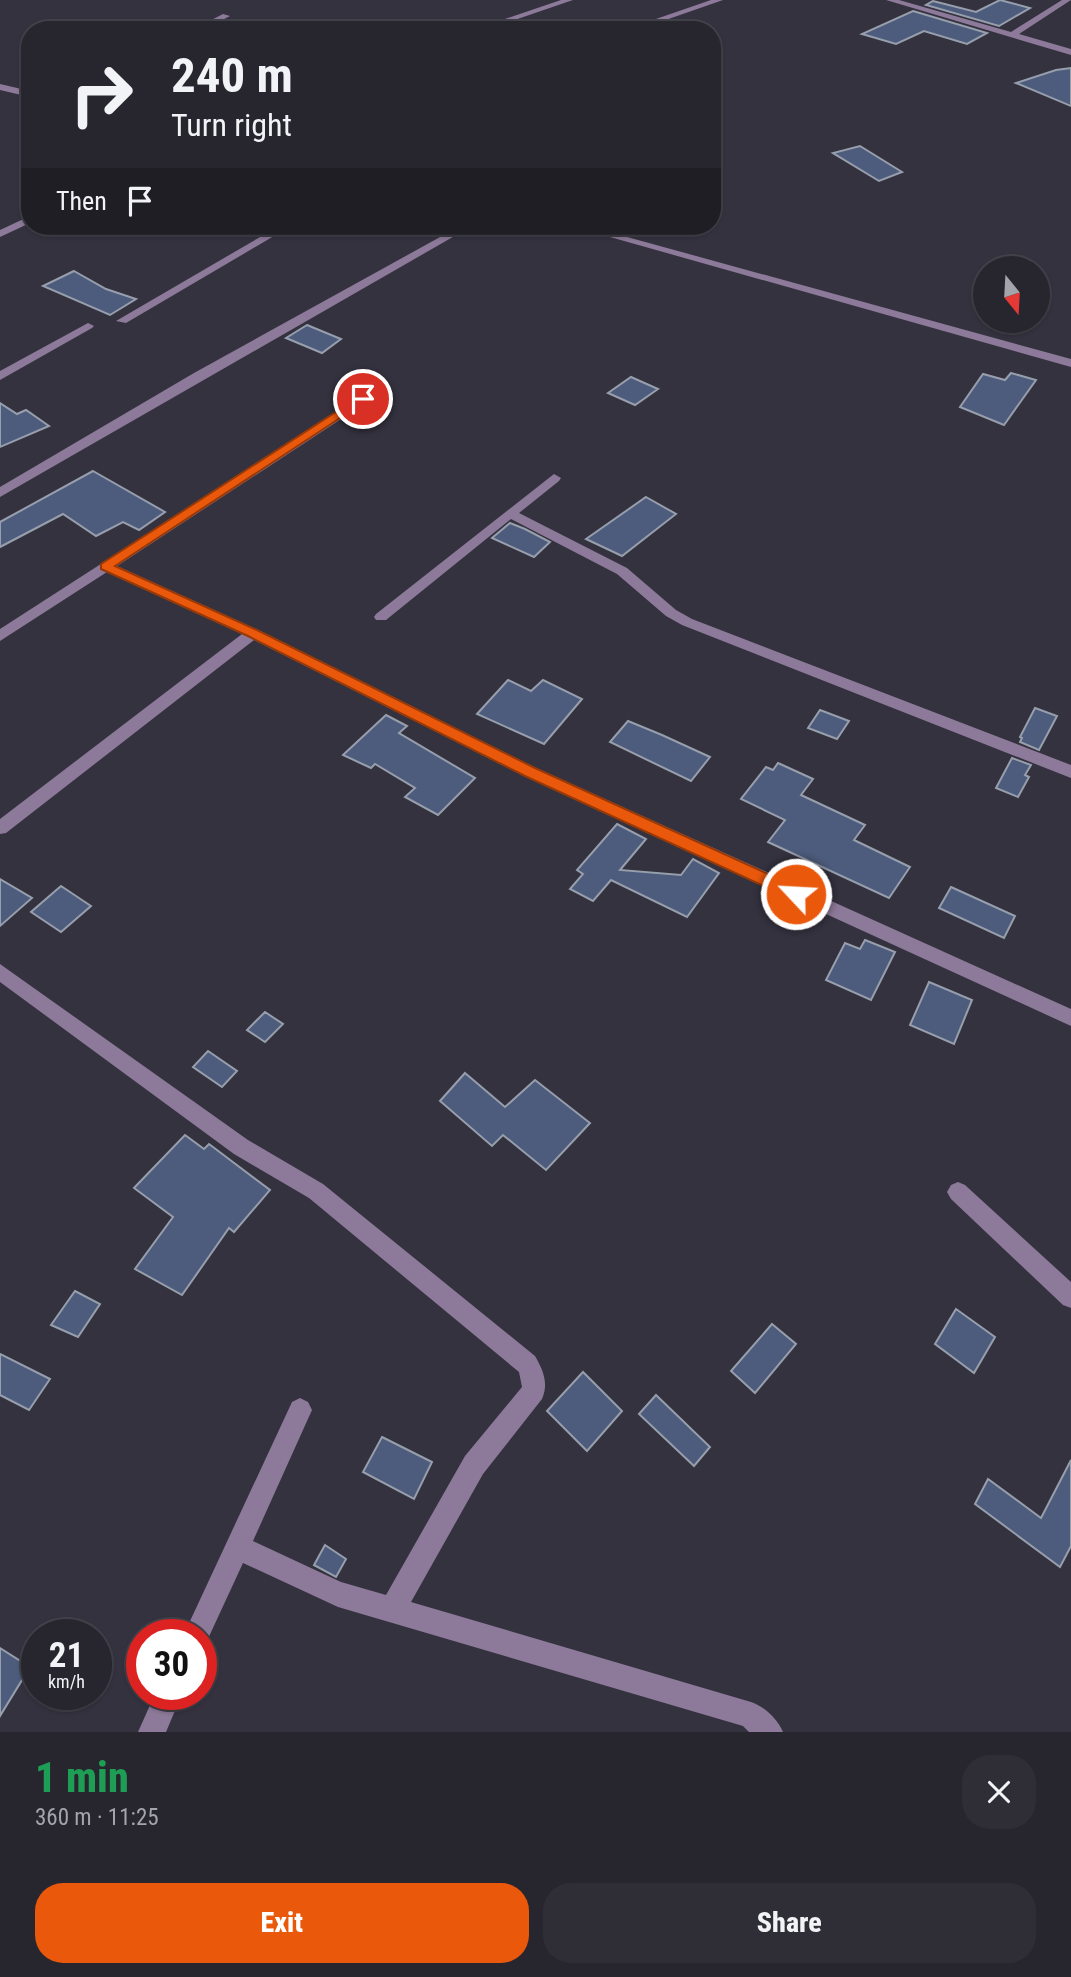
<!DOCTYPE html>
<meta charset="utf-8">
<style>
:root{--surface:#27262f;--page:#2f2e37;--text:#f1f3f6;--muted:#a4a5aa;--line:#43434b;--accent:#ea580c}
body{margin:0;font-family:"Roboto Condensed",sans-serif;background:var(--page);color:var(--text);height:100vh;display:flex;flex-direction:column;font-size:26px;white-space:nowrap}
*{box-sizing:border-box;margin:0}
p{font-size:23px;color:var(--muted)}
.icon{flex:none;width:38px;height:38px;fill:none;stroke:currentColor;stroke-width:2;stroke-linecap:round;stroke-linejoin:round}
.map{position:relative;height:1732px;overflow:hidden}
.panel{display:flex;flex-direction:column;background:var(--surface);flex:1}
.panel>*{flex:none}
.top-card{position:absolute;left:21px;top:21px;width:700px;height:214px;border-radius:28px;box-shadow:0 2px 5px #0004,0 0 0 2px var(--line);background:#27262f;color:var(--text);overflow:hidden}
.needle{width:46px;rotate:162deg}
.controls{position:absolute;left:973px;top:256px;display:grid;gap:14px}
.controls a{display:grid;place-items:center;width:77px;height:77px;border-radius:50%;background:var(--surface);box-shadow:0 2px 5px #0004,0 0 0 2px var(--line);font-size:35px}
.speed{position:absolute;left:21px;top:1619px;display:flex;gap:14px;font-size:35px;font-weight:700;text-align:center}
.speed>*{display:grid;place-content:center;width:91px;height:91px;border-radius:50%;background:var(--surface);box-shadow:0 2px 5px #0004,0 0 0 2px var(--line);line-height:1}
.speed small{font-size:18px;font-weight:400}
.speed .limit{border:10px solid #d22;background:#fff;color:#111}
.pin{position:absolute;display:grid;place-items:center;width:60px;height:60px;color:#fff;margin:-30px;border:4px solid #fff;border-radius:50%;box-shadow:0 2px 7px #0007}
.me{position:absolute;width:77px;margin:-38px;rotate:295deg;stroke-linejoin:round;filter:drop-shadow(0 0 5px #0008)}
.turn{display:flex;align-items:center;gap:24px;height:147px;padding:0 35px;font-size:32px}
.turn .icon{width:91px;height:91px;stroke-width:2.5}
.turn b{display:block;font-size:49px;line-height:60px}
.then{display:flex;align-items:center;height:66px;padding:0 35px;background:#0003;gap:14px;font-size:26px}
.round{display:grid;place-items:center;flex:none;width:74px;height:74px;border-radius:28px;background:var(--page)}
.overview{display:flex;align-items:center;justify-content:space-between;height:119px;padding:0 35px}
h1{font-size:42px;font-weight:800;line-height:52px;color:#1e9e55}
.primary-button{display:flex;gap:14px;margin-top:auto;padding:14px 35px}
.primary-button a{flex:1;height:80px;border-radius:28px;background:var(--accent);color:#fff;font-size:28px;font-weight:800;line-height:80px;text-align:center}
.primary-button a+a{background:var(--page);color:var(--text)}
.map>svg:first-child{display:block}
.building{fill:#4d5b7c;stroke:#979eac;stroke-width:2}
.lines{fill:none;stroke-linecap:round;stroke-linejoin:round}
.minor{fill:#8d7999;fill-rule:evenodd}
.route{fill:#ea580c;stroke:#983908;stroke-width:2}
</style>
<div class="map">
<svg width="1071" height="1732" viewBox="0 0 1071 1732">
<rect width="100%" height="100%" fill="#34323f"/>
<!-- building -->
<g class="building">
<polygon points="1000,0 1030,8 999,26 926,5 933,1 976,12"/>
<polygon points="913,11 987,33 967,44 924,31 896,44 862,34"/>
<polygon points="1071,68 1071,106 1016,83 1056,70"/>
<polygon points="860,146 902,172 879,181 833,153"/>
<polygon points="74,271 106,289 136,299 110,315 43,286"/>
<polygon points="307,325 341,339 322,353 286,338"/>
<polygon points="1011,373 1036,380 1004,425 960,407 983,374 1005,380"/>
<polygon points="631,377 658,389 635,405 608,393"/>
<polygon points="0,403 17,414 26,410 49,426 0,447"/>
<polygon points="93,471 165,512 139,530 123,522 96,536 63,514 0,547 0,522"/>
<polygon points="646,497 676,514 622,556 586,539"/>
<polygon points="510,523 525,529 550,542 534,557 492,538"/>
<polygon points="508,680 531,691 543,680 582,699 544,744 477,714"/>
<polygon points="1035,708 1057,716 1039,750 1020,742 1022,738 1020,737"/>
<polygon points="820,710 849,721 837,739 808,728"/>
<polygon points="386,715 407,726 399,733 475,778 438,815 405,797 415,788 375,764 371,768 343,755"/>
<polygon points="628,721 662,735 710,757 691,781 610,742"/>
<polygon points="1012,758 1031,765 1025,775 1029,777 1018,797 996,788"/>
<polygon points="778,763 813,779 801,795 865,825 854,840 910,867 889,898 768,842 785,820 741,799 766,767 773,770"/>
<polygon points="617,824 646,839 620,870 681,875 693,859 719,873 687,917 611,880 593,901 570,889 583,874 577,870"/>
<polygon points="0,879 32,898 0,926"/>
<polygon points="61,886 91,906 61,932 31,912"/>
<polygon points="951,887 1015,916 1004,938 939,908"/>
<polygon points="865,940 895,952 871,1000 826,980 845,943 860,949"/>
<polygon points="929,982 972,1000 954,1044 910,1025"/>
<polygon points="265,1012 283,1024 265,1042 247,1030"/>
<polygon points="208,1051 237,1071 222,1087 193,1067"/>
<polygon points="465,1073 505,1107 535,1080 590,1123 546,1170 503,1135 492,1146 440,1101"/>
<polygon points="185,1135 204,1149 209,1144 270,1190 234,1232 229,1228 182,1295 135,1269 173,1217 134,1188"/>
<polygon points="75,1291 100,1304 78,1337 51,1325"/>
<polygon points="956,1309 995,1337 974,1373 935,1344"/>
<polygon points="772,1324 796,1344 755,1393 731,1371"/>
<polygon points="0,1354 50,1379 29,1410 0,1395"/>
<polygon points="583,1372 622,1411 587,1451 547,1411"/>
<polygon points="656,1395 710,1447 694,1466 639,1414"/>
<polygon points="382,1437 432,1462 414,1499 363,1472"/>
<polygon points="1071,1460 1071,1546 1060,1567 975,1504 988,1479 1041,1518"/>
<polygon points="325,1545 346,1559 336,1577 314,1565"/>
<polygon points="0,1648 30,1667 0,1716"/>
</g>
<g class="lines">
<!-- minor -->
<g class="minor">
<polygon points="561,0 573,0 506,23 499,21"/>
<polygon points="711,0 723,0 637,30 624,30"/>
<polygon points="886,0 899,0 1011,32 1062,0 1071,0 1019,34 1071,49 1071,55"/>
<polygon points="223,14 230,16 203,30 192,30"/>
<polygon points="0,84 30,91 30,97 0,90"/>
<polygon points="30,216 30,223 0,237 0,230"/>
<polygon points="279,226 291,226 126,323 116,321"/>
<polygon points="460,226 472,226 0,497 0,487 194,373"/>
<polygon points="571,226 587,226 1071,359 1071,367"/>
<polygon points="88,323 94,326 92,328 0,380 0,371"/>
<polygon points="363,395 369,399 367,402 117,566 258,630 536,768 1071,1009 1071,1026 524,776 254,640 6,833 0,834 0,819 242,634 107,572 0,641 0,629"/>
<polygon points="554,474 561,478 559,481 519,513 627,568 676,610 692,619 1071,765 1071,778 682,625 666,616 617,574 511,519 386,620 376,620 374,617 376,614"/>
<path d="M0,964L248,1140L323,1184L535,1356C543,1370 549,1383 542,1399L483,1474L411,1602L751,1702C765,1707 777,1718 783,1732H749L743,1726L338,1607L243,1563L206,1643L201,1645V1634H184L292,1402L300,1398L308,1402L312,1410L253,1541L341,1582L386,1595L465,1456L522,1387L519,1372L309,1198L234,1154L0,982Z"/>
<polygon points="958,1182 965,1185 1071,1282 1071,1308 1063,1305 951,1199 947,1192 951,1185"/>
<polygon points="155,1694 182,1694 166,1732 138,1732"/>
</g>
</g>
<!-- route -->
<polygon class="route" points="359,397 369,399 115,566 257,630 535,768 801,889 804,894 801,898 790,898 525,776 248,636 101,569 101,564"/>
</svg>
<div class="controls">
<a><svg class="needle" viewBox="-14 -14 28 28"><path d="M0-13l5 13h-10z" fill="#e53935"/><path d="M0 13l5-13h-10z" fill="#a4a5aa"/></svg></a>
</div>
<div class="speed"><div>21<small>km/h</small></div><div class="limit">30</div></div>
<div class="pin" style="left:363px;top:399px;background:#d93025"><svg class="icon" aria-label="arrive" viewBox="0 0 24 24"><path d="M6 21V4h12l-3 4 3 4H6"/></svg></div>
<svg class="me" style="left:796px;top:894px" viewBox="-20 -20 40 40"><circle r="17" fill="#ea580c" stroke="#fff" stroke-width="3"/><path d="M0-11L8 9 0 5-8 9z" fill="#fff"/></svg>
<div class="top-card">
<div class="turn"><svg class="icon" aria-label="right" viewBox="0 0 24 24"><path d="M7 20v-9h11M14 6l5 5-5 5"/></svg><div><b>240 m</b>Turn right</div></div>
<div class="then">Then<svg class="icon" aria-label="arrive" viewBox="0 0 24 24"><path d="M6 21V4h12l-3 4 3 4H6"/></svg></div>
</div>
</div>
<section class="panel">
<div class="overview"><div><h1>1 min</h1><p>360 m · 11:25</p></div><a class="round"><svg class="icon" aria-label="close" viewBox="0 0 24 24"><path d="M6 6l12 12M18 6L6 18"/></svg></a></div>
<div class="primary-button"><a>Exit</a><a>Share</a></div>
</section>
